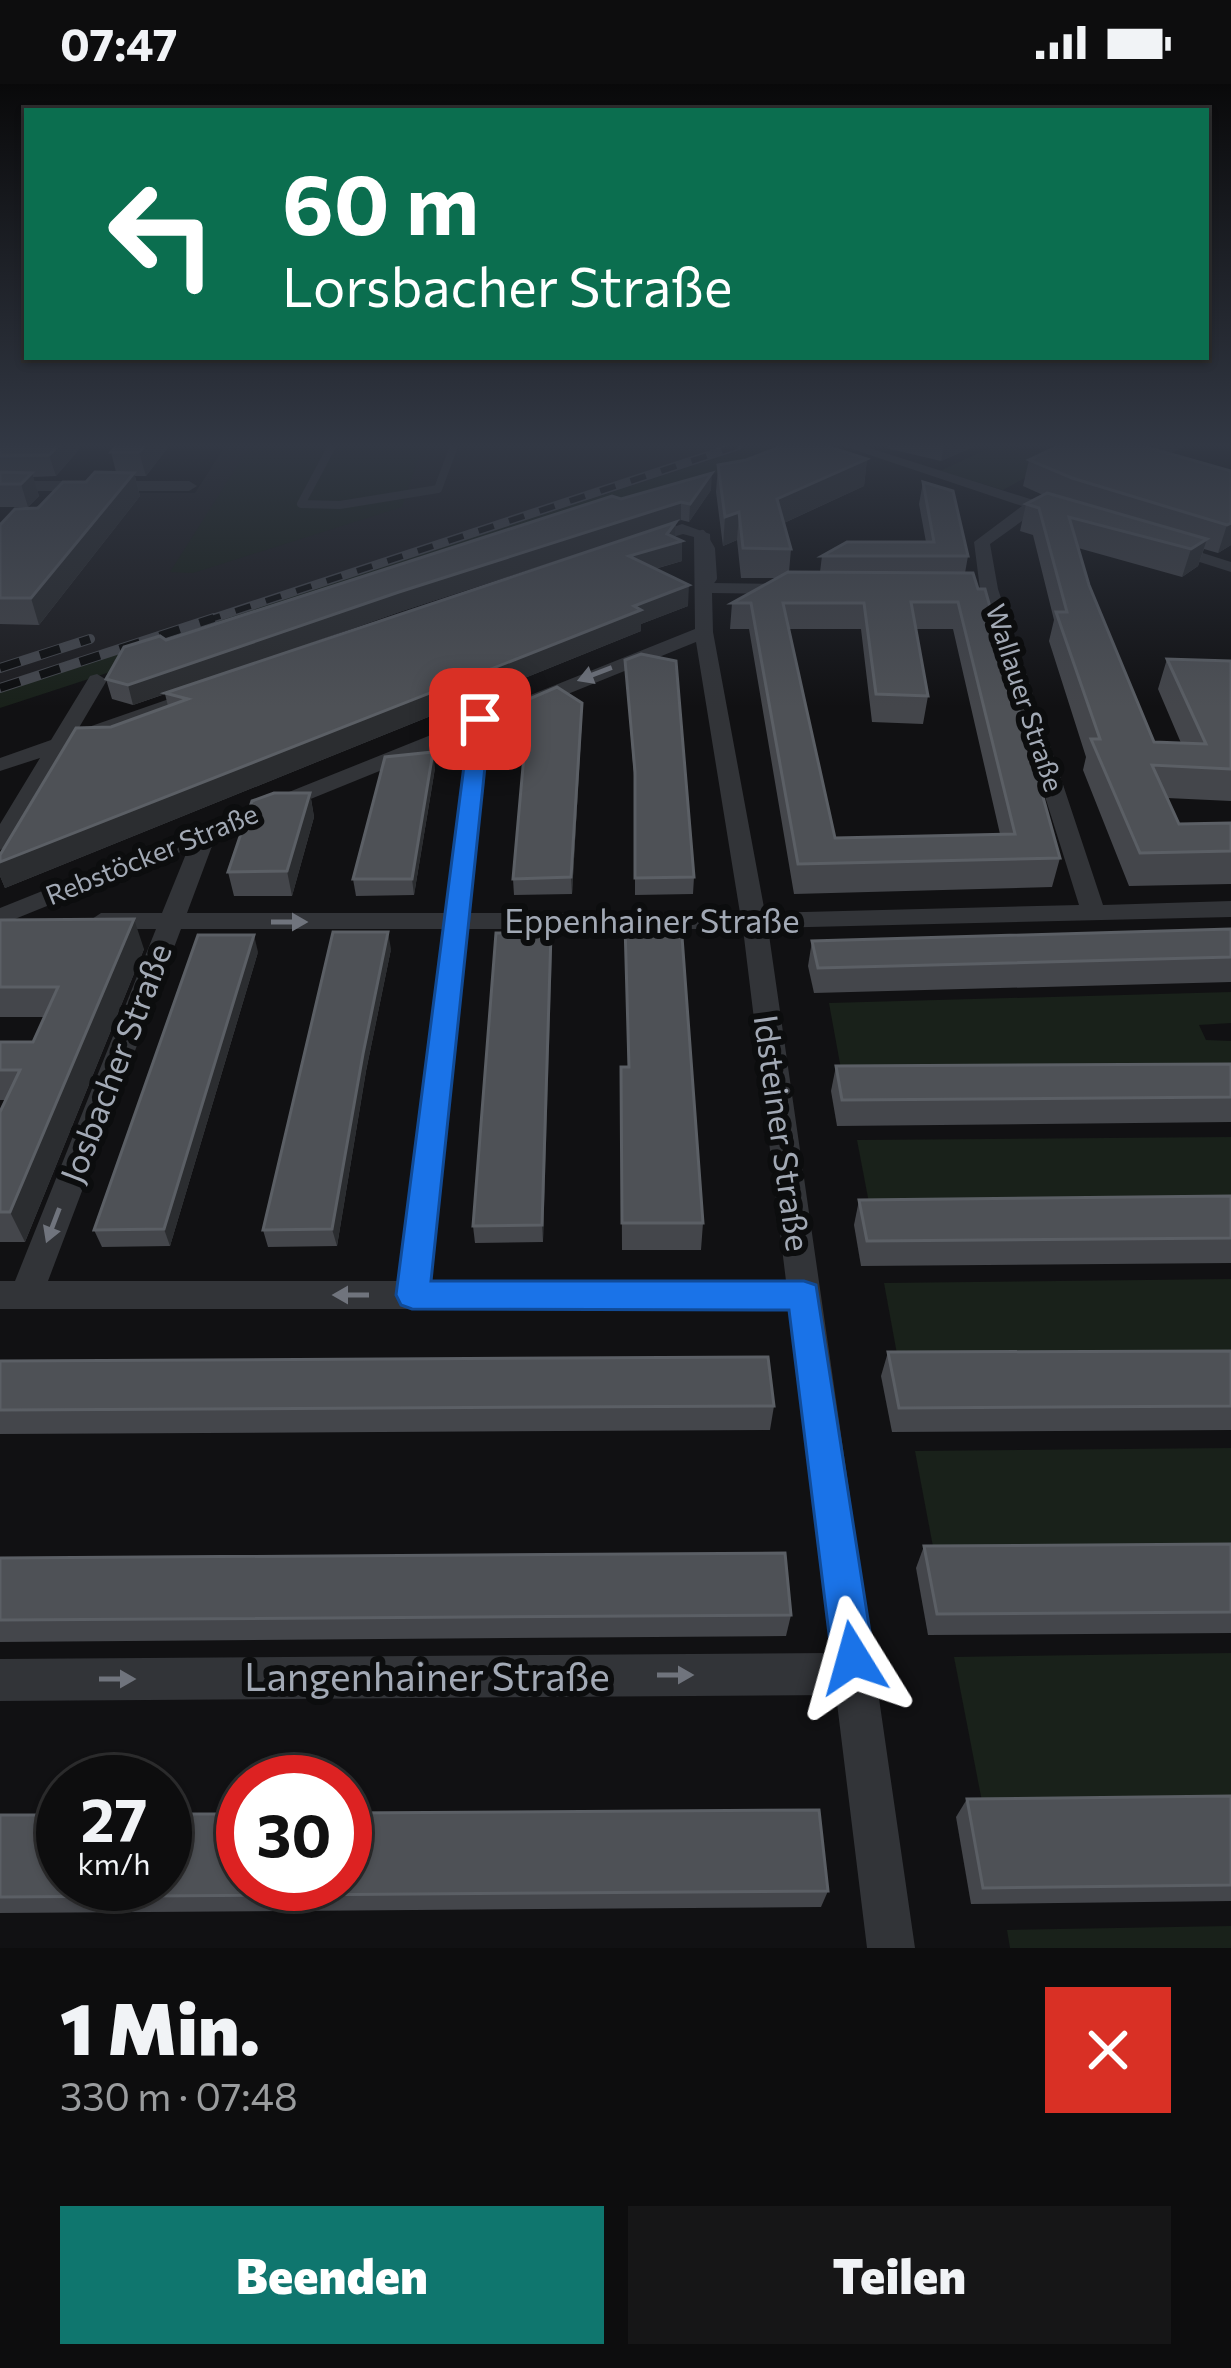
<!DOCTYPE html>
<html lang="de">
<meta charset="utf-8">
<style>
:root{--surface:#0d0d0e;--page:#161617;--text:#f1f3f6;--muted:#9a9c9e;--line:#2d2d2e;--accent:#0f766e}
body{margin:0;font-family:Commissioner,sans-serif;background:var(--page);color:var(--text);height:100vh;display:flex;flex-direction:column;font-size:45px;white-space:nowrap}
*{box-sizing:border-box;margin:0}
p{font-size:39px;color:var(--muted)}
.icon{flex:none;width:66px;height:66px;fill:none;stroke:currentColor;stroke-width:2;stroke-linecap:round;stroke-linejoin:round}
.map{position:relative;height:1864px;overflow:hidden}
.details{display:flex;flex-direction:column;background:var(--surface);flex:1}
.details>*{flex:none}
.guide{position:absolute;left:24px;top:24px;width:1185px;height:252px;border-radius:0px;box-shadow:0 3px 9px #0004,0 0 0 3px var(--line);background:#0b6e4f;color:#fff;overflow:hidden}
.speed{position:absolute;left:36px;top:1671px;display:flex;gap:24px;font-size:60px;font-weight:700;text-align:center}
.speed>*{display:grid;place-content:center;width:156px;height:156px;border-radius:50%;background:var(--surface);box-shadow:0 3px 9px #0004,0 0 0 3px var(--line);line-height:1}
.speed small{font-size:30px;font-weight:400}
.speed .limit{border:18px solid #d22;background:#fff;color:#111}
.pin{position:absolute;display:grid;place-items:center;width:102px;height:102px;color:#fff;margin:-51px;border-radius:24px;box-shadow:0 6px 18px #0006}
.me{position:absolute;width:132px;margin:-66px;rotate:352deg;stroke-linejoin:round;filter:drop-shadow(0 0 9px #0008)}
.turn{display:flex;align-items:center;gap:42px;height:252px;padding:0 60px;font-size:54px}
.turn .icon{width:156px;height:156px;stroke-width:2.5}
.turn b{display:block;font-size:84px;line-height:102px}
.round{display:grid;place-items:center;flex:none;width:126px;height:126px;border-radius:0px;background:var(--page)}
.summary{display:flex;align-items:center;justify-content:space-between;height:204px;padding:0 60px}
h1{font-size:72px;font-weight:800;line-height:90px}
.cta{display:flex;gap:24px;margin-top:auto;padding:24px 60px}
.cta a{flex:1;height:138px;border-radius:0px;background:var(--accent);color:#fff;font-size:48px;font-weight:800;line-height:138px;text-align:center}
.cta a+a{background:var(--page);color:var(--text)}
.status{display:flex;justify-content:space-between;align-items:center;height:84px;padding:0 60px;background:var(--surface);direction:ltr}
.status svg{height:33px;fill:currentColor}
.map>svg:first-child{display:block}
.built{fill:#1d1d20}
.green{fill:#19211a}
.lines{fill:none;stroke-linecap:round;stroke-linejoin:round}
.service{stroke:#323438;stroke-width:8}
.minor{fill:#323438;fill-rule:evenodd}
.rail-far1-casing{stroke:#45484e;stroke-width:9}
.rail-casing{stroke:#45484e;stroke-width:10}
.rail-far1{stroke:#0c0d0e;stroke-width:6;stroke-dasharray:16;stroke-linecap:butt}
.rail{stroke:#0c0d0e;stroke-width:8;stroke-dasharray:21;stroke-linecap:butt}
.wall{fill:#44464b;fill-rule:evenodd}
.shaded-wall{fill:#2b2d30}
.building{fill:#4e5156;stroke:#5b5f65;stroke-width:3;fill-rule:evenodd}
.oneway{fill:#70747d}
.route{fill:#1a73e8;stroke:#114b97;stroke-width:3}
.labels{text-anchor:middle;stroke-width:12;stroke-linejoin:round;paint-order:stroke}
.far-street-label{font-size:27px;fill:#a2a9b5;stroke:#0c0d0e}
.street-label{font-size:33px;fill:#a2a9b5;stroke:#0c0d0e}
.near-street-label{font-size:39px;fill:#a2a9b5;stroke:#0c0d0e}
</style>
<div class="status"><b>07:47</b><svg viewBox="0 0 49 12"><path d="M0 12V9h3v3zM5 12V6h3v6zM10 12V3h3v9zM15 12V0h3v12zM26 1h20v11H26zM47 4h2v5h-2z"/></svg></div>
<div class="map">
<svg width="1231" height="1864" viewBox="0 0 1231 1864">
<rect width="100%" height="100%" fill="#111113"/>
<!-- built -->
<polygon class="built" points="225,362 753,362 0,608 0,438 23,438 51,409 195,409"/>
<!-- green -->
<g class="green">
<polygon points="250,362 422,362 402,423 193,489 170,488"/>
<polygon points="753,362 782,362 707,393 0,624 0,608"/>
<polygon points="994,362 1065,372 1003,406 940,387"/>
<polygon points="1231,908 1231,939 1199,941 1206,956 1231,957 1231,1005 845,1007 829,919"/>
<polygon points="1231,1053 1231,1137 873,1140 857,1056"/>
<polygon points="1231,1195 1231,1291 901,1292 884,1199"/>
<polygon points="1231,1364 1231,1484 937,1484 915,1367"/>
<polygon points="1231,1569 1231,1730 985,1733 954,1573"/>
<polygon points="1231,1842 1231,1864 1010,1864 1007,1846"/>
</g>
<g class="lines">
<!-- service -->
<g class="service">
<polyline points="332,362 301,420 340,421 438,405 454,362"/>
<polyline points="702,450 711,465 713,494 705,504"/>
</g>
<!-- minor -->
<g class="minor">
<path d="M843,362H863L1052,422V428L1036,427L990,460L998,505L1103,821L1231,817V833L768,844L915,1864H867L836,1611L0,1617V1575L831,1569L789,1225H0V1197H15L156,845H101L89,837L101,829H162L188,765L0,841V824L695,545L694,453L683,450L643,462L635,457L682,440L710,450L712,499L793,500L802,505L793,510L712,509L713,548L765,829L1079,821L980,505L974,458L1022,422ZM696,558L740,829H469L489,642ZM468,651L445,829H187L215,754ZM181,845H443L397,1197H48ZM468,845H743L786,1197H430Z"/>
<polygon points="0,397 189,397 197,402 189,407 0,407"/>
<polygon points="1168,458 1231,478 1231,488 1162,466 1162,460"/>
<polygon points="97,590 107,596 77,647 192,607 209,611 67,665 12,759 0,766 0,740 40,674 0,687 0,674 51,656 90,592"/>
</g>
<defs>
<polyline id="rail-far1" points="205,537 737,362"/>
<g id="rail">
<polyline points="0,584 90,555"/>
<polyline points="0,604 214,534"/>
</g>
</defs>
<!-- rail-far1 casing -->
<use href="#rail-far1" class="rail-far1-casing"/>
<!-- rail casing -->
<use href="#rail" class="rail-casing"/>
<!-- rail-far1 -->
<use href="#rail-far1" class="rail-far1"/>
<!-- rail -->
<use href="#rail" class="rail"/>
</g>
<!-- wall -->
<g class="wall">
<polygon points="0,362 82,362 56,392 33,393 39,412 28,423 0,423"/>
<polygon points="116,362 169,362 146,392 135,392 140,412 39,541 0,540 0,441 86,398 116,388 111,368"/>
<path d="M782,362H832V364L867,375L864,402L784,439L791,465L789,488H820L822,472L926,458L919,420L923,398L968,472L965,489L1060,774L1052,803L794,810L749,545H730L732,519L778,494H741L737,456L723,462L716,408L718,381L746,376ZM788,545H861L872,638L923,640L928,612L916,545H953L1000,750L835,754Z"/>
<polygon points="887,362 975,362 941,377 886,364"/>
<polygon points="1169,370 1231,387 1231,461 1218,469 1204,465 1198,482 1182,493 1078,464 1089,501 1154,658 1181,659 1158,605 1167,575 1231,577 1231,717 1167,714 1179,740 1231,739 1231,800 1129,802 1083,686 1086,673 1049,557 1054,536 1033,451 1020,447 1026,420 1043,411 1023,402 1029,376"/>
<polygon points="711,406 689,438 681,436 402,527 222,590 676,438 675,454 682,477 655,485 688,522 641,540 641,547 5,804 0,792 0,771 168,622 165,610 133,621 112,615 106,595 166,556 621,415"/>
<polygon points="625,576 694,793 693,810 635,811 635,705"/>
<polygon points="582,634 572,810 514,811 513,795"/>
<polygon points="435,684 414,811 356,812 353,795"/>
<polygon points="310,709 314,733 292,812 234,812 228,788"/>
<polygon points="0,836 144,865 25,1158 0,1158 0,1028 5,1016 0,1016 0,958 33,958 44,933 0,933"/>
<polygon points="625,840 703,1139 701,1166 622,1166 621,983 628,983"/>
<polygon points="1231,845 1231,898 814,909 808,882 812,857"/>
<polygon points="551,849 543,1158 475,1159 473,1142"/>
<polygon points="391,865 366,987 337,1162 268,1163 263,1146"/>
<polygon points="258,868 170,1162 102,1163 94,1146"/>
<polygon points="1231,980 1231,1038 837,1042 831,1007 836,982"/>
<polygon points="1231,1112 1231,1179 861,1182 854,1141 859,1116"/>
<polygon points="1231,1267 1231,1346 892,1348 881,1292 888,1268"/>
<polygon points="0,1277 774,1322 770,1346 0,1350"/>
<polygon points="1231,1460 1231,1549 928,1551 916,1484 924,1462"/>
<polygon points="0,1474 791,1531 786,1552 0,1558"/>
<polygon points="1231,1712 1231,1817 971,1820 956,1733 967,1715"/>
<polygon points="0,1731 828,1807 821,1823 0,1829"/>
</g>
<!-- shaded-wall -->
<g class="shaded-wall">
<polygon points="58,362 82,362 56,392 49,371"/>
<polygon points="144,362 169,362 146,392 139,368"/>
<polygon points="944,362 975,362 941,377"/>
<polygon points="1142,362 1185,362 1135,388"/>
<polygon points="867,375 864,402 775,443 777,415"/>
<polygon points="32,389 39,412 28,423 21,400"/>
<polygon points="134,389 140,412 39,541 31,514"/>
<polygon points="712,389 711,406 689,438 690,420"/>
<polygon points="681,418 681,436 402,527 133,621 128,601 399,508"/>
<polygon points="739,428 737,456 723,462 725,433"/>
<polygon points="676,438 675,457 682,457 682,477 629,492 629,472 667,450"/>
<polygon points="1231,439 1231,461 1218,469 1227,441"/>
<polygon points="1207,455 1198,482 1182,493 1191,465"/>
<polygon points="689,501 688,522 641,540 641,547 5,804 0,792 0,778"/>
<polygon points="582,619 582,634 572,810 571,793"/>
<polygon points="433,668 435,684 414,811 412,795"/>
<polygon points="310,709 314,733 292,812 287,787"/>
<polygon points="134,835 144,865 25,1158 10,1128"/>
<polygon points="388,848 391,865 366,987 337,1162 332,1145 363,970"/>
<polygon points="551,849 552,866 543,1158 542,1141"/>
<polygon points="254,851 258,868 170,1162 164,1145"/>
</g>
<!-- building -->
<g class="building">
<polygon points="0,362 58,362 49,371 0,372"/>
<polygon points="116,362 144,362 139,368 111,368"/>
<polygon points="782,362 827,362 867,375 777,415 791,465 743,464 739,428 725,433 718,381 746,376"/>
<polygon points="1058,362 1143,362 1231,387 1231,439 1227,441 1072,394 1029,376"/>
<polygon points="0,388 32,389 21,400 0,400"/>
<polygon points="95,388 134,389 31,514 0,514 0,441 15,425 38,424 63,398 86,398"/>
<polygon points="712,389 690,420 681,418 399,508 128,601 106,595 124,563 160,552 166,556 612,412 621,415"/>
<polygon points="923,398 953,407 968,472 822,472 847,458 934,458"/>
<polygon points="1047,409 1207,455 1191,465 1069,433 1089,501 1154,658 1206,660 1167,575 1231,577 1231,685 1152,681 1179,740 1231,739 1231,767 1140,769 1091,655 1100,655 1056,528 1067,528 1039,424 1026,420"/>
<polygon points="676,438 667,450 682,457 629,472 689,501 634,522 641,526 0,778 0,771 76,644 111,643 188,615 165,609"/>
<path d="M788,488L973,489L978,505H985L1060,774L798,780L751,519H732ZM911,518H958L1015,750L835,754L783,519H864L876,610L928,612Z"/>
<polygon points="641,570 676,577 694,793 635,794 635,688 625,576"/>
<polygon points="557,603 582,619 571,793 513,795 529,615"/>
<polygon points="433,668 412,795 353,795 385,673"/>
<polygon points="274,709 310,709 287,787 228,788 252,717"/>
<polygon points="134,835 10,1128 0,1128 0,1028 20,986 0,986 0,958 33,958 58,903 0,903 0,836"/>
<polygon points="681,839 703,1139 622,1139 621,983 629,983 625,840"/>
<polygon points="1231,845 1231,873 818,884 812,857"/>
<polygon points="333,848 388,848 363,970 332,1145 263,1146"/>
<polygon points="496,849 551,849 542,1141 473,1142"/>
<polygon points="198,851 254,851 164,1145 94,1146"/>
<polygon points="1231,980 1231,1013 842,1016 836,982"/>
<polygon points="1231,1112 1231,1154 867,1157 859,1116"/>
<polygon points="1231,1267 1231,1322 899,1324 888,1268"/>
<polygon points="768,1273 774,1322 0,1326 0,1277"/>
<polygon points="1231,1460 1231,1528 937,1530 924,1462"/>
<polygon points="785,1469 791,1531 0,1536 0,1474"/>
<polygon points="1231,1712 1231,1801 983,1804 967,1715"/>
<polygon points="819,1726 828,1807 0,1813 0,1731 63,1731 63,1800 165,1800 165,1730 243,1730 243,1800 345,1800 345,1729"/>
</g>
<!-- one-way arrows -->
<defs><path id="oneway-solid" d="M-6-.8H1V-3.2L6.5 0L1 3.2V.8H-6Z" transform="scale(3)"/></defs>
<g class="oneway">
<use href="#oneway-solid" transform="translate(595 590) rotate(159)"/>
<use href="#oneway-solid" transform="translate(289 838)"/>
<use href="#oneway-solid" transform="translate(53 1141) rotate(111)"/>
<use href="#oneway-solid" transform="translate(351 1211) rotate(-180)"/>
<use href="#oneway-solid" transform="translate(675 1591)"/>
<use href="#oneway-solid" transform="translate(117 1595)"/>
</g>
<!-- sky -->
<linearGradient id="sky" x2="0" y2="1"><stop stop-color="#09090a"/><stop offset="0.58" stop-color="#323844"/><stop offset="1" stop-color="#323844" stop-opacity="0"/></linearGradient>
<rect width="1231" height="623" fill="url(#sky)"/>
<!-- route -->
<polygon class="route" points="480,629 490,635 431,1197 804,1197 816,1201 874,1574 868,1588 853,1594 838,1588 832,1574 789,1226 412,1225 401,1221 396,1211 470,635"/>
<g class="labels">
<!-- far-street labels -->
<g class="far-street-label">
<text transform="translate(1024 614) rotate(72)" y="9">Wallauer Straße</text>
<text transform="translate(152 771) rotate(-22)" y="9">Rebstöcker Straße</text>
</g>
<!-- street labels -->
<g class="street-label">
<text x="652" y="849">Eppenhainer Straße</text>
<text transform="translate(116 979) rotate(-69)" y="12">Josbacher Straße</text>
<text transform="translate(782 1049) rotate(82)" y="12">Idsteiner Straße</text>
</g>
<!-- near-street labels -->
<g class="near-street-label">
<text x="427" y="1607">Langenhainer Straße</text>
</g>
</g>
</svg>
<div class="speed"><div>27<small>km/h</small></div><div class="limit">30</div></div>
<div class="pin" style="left:480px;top:635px;background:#d93025"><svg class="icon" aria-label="arrive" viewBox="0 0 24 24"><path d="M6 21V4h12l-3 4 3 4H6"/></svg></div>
<svg class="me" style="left:853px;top:1574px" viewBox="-20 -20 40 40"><path d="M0-17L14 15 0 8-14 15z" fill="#1a73e8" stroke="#fff" stroke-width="4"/></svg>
<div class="guide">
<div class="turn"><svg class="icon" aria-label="left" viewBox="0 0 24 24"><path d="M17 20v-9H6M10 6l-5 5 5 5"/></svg><div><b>60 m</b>Lorsbacher Straße</div></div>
</div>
</div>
<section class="details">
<div class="summary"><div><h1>1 Min.</h1><p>330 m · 07:48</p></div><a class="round" style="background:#d93025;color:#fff"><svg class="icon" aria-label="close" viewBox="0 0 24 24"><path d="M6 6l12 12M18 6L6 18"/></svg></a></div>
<div class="cta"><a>Beenden</a><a>Teilen</a></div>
</section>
